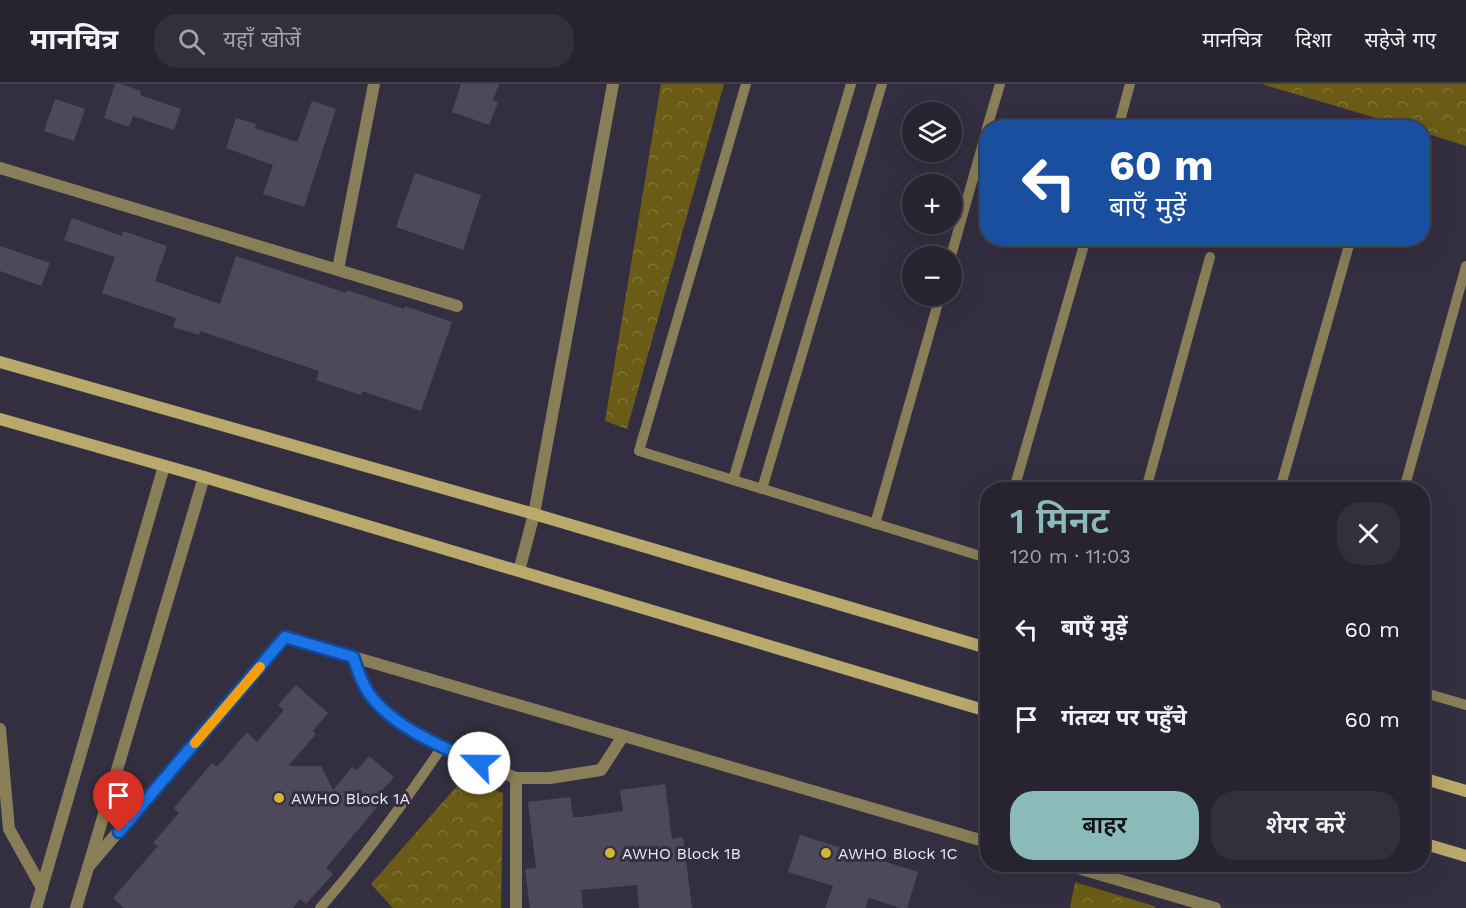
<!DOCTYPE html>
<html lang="hi">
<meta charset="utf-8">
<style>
:root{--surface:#272330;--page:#332f3c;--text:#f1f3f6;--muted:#a4a4ab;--line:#43404c;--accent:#8bbbb9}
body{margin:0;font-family:"Work Sans","Noto Sans Devanagari",sans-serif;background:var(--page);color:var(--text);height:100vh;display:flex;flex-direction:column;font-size:22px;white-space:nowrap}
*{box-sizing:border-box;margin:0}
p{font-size:20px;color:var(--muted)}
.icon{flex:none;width:33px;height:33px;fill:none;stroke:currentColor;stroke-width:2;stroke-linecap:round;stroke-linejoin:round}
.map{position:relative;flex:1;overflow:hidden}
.side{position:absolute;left:980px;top:398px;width:450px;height:390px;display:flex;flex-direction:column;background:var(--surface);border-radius:24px;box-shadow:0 6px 24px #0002,0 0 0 2px var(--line)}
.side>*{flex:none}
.hud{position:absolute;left:980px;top:36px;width:450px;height:126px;border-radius:24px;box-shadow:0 6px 24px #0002,0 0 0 2px var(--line);background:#1a4fa0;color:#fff;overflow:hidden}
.buttons{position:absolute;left:902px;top:18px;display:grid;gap:12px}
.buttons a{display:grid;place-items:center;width:60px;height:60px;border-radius:50%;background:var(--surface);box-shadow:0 6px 24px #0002,0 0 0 2px var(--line);font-size:30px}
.pin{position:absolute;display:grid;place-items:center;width:51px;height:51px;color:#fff;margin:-62px -26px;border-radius:50% 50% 50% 0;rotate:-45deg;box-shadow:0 0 6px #0007}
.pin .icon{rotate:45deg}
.me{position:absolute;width:66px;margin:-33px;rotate:293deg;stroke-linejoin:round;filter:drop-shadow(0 0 4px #0008)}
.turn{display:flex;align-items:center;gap:21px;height:126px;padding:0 30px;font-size:27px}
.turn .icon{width:78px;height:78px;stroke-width:2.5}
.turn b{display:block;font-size:42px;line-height:51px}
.round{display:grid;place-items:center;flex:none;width:63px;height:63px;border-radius:24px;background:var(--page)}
.summary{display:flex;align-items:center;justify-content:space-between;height:102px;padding:0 30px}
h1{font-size:36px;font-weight:600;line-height:45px;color:var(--accent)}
.cta{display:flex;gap:12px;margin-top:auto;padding:12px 30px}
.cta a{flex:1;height:69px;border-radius:24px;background:var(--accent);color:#111;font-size:24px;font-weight:600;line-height:69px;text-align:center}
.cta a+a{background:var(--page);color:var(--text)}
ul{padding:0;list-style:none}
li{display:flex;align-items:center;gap:18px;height:90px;padding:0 30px}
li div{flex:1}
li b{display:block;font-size:22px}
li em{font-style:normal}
header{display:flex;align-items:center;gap:36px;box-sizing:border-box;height:84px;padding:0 30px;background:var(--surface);border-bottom:2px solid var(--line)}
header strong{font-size:28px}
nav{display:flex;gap:33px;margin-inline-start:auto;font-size:21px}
.search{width:420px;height:54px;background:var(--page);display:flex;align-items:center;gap:15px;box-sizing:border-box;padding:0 21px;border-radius:24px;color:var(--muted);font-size:22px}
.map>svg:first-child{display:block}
.park{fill:url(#park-crowns)}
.building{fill:#4e485b}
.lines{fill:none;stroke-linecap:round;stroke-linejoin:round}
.lane{stroke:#887e57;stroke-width:10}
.street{stroke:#887e57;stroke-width:12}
.secondary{stroke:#b9a96a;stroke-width:12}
.route-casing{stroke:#114b97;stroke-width:15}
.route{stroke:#1a73e8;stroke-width:10}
.slow{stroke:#f59e0b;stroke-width:10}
.poi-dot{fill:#d3b635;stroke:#342f40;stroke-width:2}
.labels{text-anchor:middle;stroke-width:6;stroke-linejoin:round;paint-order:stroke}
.poi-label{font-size:16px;fill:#eae7f2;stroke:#342f40;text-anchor:start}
</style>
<header>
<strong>मानचित्र</strong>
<div class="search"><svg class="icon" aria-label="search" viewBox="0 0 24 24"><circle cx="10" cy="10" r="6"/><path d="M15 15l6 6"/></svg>यहाँ खोजें</div>
<nav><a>मानचित्र</a><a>दिशा</a><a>सहेजे गए</a></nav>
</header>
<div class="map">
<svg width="1466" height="824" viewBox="0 0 1466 824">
<defs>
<pattern id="park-crowns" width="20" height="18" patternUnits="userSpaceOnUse" patternTransform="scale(1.5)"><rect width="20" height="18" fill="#6a5b16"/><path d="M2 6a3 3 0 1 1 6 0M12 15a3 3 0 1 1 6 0" fill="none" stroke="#7f7338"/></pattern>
</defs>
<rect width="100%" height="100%" fill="#342f40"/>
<!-- park -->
<g class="park">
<polygon points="661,0 724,0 627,345 605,337"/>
<polygon points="1262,0 1466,0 1466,62 1422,48 1422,44 1406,43"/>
<polygon points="463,695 503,709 501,824 393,824 371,800"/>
<polygon points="1075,798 1154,822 1156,824 1070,824"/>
</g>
<!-- building -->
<g class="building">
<polygon points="115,0 121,0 141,7 140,11 181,25 174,46 133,32 129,43 104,34"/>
<polygon points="461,0 499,0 493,16 498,18 489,41 452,28"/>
<polygon points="55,15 85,25 74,57 44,47"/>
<polygon points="312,17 336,25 304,123 263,110 273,81 226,64 236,34 256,40 255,44 297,58"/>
<polygon points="415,89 481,111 463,166 396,143"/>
<polygon points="72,134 122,152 123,147 167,162 155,197 220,220 236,172 346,209 347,206 404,225 405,222 452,238 421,327 362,307 361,311 316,296 319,287 200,247 199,251 173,243 176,234 102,209 115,173 64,156"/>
<polygon points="0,162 50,179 41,202 0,187"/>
<polygon points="296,601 328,629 313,647 316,650 288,682 321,682 333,706 352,683 357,686 369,672 394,693 372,718 377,723 326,784 333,790 306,820 300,815 293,824 124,824 113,814 158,762 153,759 179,729 174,724 212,679 217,683 247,648 257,658 284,626 278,621"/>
<polygon points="665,700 672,755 683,753 692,824 639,824 637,801 581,806 583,824 530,824 525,785 536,784 528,718 570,713 573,733 581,733 623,727 620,706"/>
<polygon points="800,751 918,788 907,824 900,824 869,814 865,824 825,824 833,802 788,788"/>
</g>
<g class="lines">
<!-- lane -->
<g class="lane">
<polyline points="746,0 639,367 987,474"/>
<polyline points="987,44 1000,0"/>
<polyline points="1118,44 1130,0"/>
<polyline points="951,172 987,45"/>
<polyline points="733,396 851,0"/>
<polyline points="762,405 882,0"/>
<polyline points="1014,405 1086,154"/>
<polyline points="1146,405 1210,173"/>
<polyline points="1280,405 1351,154"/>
<polyline points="1404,405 1466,182"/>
<polyline points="875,440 940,212"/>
<polyline points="1422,608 1466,621"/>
<path d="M320,824C365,773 404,719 442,663"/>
</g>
<!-- street -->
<g class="street">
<polyline points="0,84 457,222"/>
<polyline points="338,185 374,0"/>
<polyline points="519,487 534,430 613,0"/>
<polyline points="353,573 363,601 389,632 442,663 516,694"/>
<polyline points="0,645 9,745 42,804"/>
<polyline points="1064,780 1215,824"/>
<polyline points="88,783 285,553 987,758"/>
<polyline points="36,824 164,382"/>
<polyline points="76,824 204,393"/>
<polyline points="516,824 516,694 550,694 601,686 623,652"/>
</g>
<!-- secondary -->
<g class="secondary">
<polyline points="0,278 534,430 987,564"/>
<polyline points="0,335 204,393 987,627"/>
<polyline points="1422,694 1466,707"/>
<polyline points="1422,759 1466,772"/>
</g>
</g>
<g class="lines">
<defs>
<path id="route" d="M119,748L285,553L353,573C356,581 359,591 363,599C381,638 441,663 479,679"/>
</defs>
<!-- route casing -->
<use href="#route" class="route-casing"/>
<!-- route -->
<use href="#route" class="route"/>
<!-- slow -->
<polyline class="slow" points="195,659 260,583"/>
</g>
<!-- markers -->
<g class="poi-dot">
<circle cx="279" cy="714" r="6"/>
<circle cx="610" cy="769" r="6"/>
<circle cx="826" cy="769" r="6"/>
</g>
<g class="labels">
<!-- poi labels -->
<g class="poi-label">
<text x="291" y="720">AWHO Block 1A</text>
<text x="622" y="775">AWHO Block 1B</text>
<text x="838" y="775">AWHO Block 1C</text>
</g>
</g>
</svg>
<div class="buttons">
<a><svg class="icon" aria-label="layers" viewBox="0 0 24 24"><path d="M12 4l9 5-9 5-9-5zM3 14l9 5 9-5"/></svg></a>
<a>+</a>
<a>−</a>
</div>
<div class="pin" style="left:119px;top:748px;background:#d93025"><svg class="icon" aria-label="arrive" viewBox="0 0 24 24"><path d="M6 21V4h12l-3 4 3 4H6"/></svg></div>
<svg class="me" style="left:479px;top:679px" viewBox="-20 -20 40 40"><circle r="19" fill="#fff"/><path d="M0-13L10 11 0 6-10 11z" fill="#1a73e8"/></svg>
<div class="hud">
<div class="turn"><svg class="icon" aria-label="left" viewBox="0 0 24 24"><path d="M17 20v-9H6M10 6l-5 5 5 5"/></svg><div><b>60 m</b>बाएँ मुड़ें</div></div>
</div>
<section class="side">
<div class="summary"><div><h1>1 मिनट</h1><p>120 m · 11:03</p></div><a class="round"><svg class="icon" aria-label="close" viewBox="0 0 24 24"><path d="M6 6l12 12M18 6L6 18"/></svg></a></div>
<ul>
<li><svg class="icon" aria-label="left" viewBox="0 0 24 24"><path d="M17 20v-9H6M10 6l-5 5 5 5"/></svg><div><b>बाएँ मुड़ें</b></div><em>60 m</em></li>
<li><svg class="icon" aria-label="arrive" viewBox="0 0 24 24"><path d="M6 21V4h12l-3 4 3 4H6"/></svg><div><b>गंतव्य पर पहुँचे</b></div><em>60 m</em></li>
</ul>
<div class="cta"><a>बाहर</a><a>शेयर करें</a></div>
</section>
</div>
